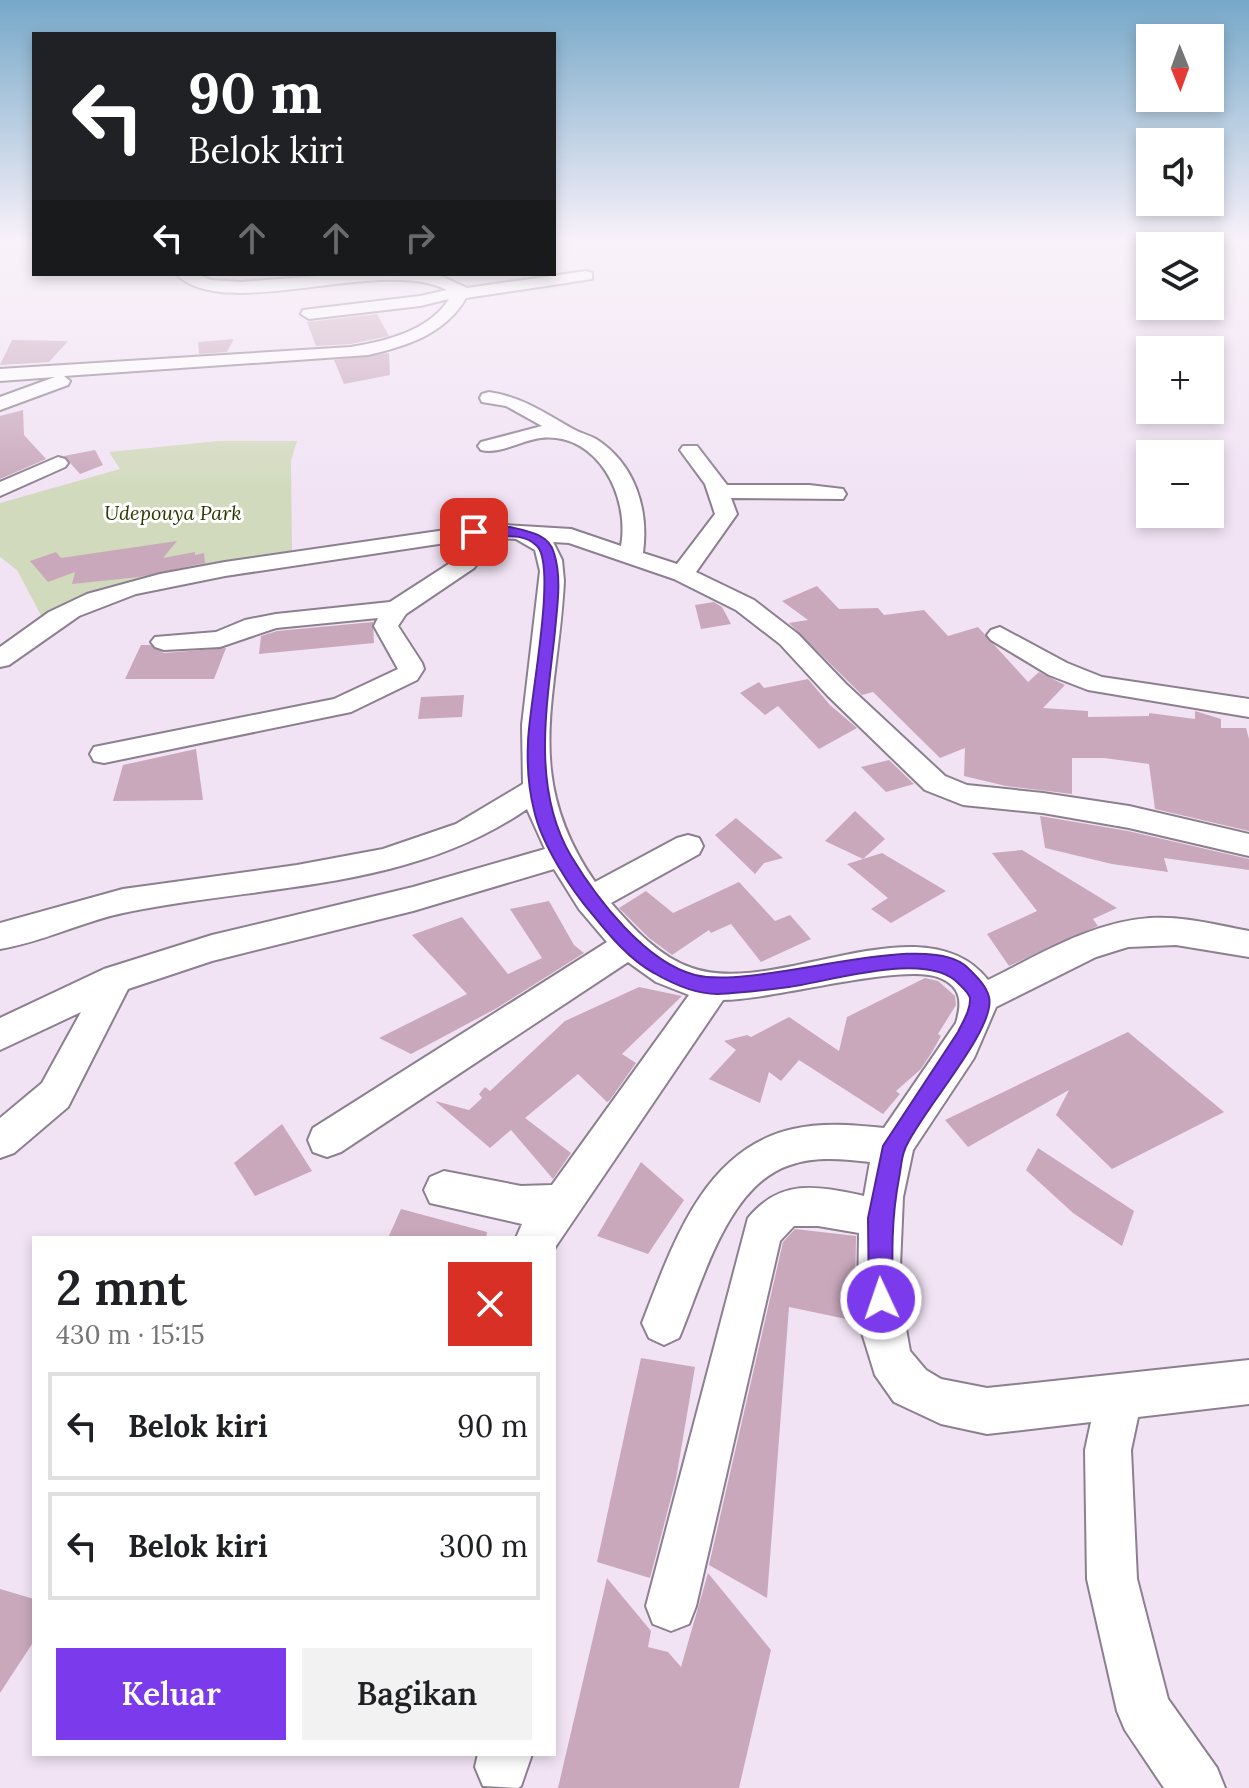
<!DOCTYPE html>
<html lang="id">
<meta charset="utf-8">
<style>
:root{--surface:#fff;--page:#f2f2f2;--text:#202124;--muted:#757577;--line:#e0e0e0;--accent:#7c3aed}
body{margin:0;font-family:Lora,serif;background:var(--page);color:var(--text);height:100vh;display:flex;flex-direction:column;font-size:30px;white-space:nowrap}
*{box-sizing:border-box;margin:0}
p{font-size:26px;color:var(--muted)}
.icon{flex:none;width:44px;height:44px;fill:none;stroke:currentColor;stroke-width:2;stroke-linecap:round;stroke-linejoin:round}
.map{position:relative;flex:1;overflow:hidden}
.drawer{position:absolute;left:32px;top:1236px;width:524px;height:520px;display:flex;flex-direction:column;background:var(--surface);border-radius:0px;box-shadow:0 4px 12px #0003}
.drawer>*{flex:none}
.hud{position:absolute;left:32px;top:32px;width:524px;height:244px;border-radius:0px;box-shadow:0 4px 12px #0003;background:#202124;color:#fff;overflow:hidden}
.needle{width:52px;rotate:179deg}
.buttons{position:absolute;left:1136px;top:24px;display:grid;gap:16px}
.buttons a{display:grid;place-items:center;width:88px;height:88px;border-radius:0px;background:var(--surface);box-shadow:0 4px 12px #0003;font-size:40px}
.pin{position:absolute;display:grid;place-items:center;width:68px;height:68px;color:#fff;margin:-34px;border-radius:16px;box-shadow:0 4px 12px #0006}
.me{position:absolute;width:88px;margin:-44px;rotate:357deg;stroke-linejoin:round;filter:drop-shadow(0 0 6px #0008)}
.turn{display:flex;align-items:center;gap:28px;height:168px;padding:0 24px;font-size:36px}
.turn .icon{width:104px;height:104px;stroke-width:2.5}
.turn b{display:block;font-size:56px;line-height:68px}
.lanes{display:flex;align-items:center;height:76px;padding:0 24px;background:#0003;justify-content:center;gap:40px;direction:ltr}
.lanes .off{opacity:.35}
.round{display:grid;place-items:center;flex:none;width:84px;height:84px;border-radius:0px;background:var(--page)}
.head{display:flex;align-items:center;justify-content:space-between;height:136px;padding:0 24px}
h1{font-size:48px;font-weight:600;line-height:60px}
.button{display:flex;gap:16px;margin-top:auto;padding:16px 24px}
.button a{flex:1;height:92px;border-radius:0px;background:var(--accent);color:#fff;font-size:32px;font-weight:600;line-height:92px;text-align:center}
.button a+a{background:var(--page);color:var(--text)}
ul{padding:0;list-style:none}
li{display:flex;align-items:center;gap:24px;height:108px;margin:0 16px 12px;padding:0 8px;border:4px solid var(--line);border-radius:0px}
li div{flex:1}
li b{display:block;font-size:30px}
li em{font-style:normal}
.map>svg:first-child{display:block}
.green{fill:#d1dabc}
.building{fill:#c9a8bc}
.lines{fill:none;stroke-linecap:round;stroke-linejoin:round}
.minor-casing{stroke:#8c7f8f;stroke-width:4}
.minor{fill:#fff;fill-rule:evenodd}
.route{fill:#7c3aed;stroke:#51269a;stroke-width:2}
.labels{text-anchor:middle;stroke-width:6;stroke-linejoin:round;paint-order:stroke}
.far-park-label{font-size:20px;font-style:italic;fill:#2e3800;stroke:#fff}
</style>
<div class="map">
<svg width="1249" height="1788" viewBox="0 0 1249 1788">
<rect width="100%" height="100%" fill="#f1e3f4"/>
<!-- green -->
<polygon class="green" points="219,441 297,441 291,461 292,554 179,581 44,621 17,570 0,557 0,503 120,469 109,452"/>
<!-- building -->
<g class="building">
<polygon points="377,314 389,336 351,344 316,346 307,322"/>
<polygon points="234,339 227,352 199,354 198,342"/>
<polygon points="12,340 68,341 49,362 0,365"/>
<polygon points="389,353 390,375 344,384 334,360"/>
<polygon points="23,410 24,435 46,459 0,479 0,416"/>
<polygon points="95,450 103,465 80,474 64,456"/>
<polygon points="177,541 163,558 195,552 195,555 204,553 205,563 139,577 72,584 75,572 48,582 30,561 56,552 61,558"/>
<polygon points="817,586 839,609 878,608 884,615 924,610 948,636 978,627 1028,682 1039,672 1065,685 1043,708 1088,711 1088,717 1149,716 1149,713 1195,719 1195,711 1221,719 1221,728 1246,728 1249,739 1249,831 1155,809 1149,764 1104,758 1072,758 1072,794 1006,786 964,776 965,748 940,758 873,692 862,695 789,623 808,620 782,601"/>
<polygon points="714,602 722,607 731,624 701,629 695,605"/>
<polygon points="373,622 374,643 259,654 261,636 277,631"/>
<polygon points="141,645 150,645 164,653 226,648 214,679 125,679"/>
<polygon points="808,679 830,705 857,728 819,749 778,706 765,715 740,693 759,682 764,688"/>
<polygon points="464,695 462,717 418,719 421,697"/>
<polygon points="196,749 203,800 113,801 123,765"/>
<polygon points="889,760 914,784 886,792 861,767"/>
<polygon points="855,811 885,839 863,859 825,841"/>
<polygon points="1040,816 1128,831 1249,859 1249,870 1164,858 1168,872 1112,864 1045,848"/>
<polygon points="736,818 783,858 764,863 755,874 715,835"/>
<polygon points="1022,850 1117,908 1093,919 1098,926 1009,966 987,934 1037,911 992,853"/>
<polygon points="882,853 946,891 891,923 871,909 888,898 847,864"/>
<polygon points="739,882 775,921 790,915 811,939 761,962 731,924 711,933 709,930 672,955 649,938 619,908 646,891 673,913"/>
<polygon points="549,901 574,945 584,953 497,1008 411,1054 379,1038 467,994 412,935 462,917 508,974 542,958 510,909"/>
<polygon points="925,978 938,981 955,996 956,1005 938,1034 941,1036 932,1052 921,1069 896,1091 900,1094 883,1114 799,1060 781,1081 769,1072 760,1103 709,1079 736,1050 724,1041 747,1035 751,1037 789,1017 839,1051 847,1017"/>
<polygon points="639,987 682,996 622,1054 636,1063 610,1100 607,1102 578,1074 525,1118 571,1153 553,1179 511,1130 490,1148 435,1101 469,1110 482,1098 479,1094 485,1087 490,1091 565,1021"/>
<polygon points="1128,1032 1224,1112 1112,1169 1056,1115 1069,1090 968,1147 945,1120"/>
<polygon points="282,1124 312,1171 255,1196 234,1163"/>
<polygon points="1038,1148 1134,1211 1122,1246 1073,1213 1026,1170"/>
<polygon points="641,1162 684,1200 648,1254 597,1236"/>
<polygon points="401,1209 487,1232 486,1238 388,1238"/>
<polygon points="795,1229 856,1236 855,1294 851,1320 789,1307 767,1598 709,1565 783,1242"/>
<polygon points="641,1358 695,1367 676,1479 650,1578 597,1562"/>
<polygon points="708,1573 771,1650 739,1788 558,1788 607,1578 651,1631 648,1647 668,1652 681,1667"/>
<polygon points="0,1589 34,1599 34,1641 0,1693"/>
</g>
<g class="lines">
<defs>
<g id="minor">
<path d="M586,271L592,273V279L466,298C445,334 407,346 368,355L64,376L70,381L68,385L0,410V397L55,377L0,381V369L351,347C386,341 429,331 449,299L420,306L309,319L301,314L303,310L420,296L447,290C382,255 226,324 176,274H197L211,280L241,282L343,274H437L467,288Z"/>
<path d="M489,392C522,397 545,413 573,429C580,433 589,435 596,439C635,464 649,509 643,553L677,564L715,514L705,484L680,450L683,446H697L727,485H809L843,489L846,494L843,499L731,498L737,514L696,572L754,600L798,634L846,684L945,776L967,785L1043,793L1129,806L1249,834V856L1129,828L1043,813L963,805L925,790L828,696L780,644L736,610L674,579L569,543L553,542L562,560L564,581C558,699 521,775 595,882L677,838L688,835L699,838L703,846L699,854L611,903C633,928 659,957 692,968C776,998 924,898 988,980C1039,955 1091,922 1150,918C1183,916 1217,925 1249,931V957L1176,945L1128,947L1096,957L996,1007L974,1058L913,1150L903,1197L900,1266L901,1301L910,1351L926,1370L941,1379L987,1388L1249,1360V1404L1138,1417L1131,1450L1137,1579L1168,1699L1217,1768L1225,1788H1164L1125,1730L1117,1711L1087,1579L1085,1450L1091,1422L987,1434L941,1424L894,1402L875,1375L862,1333L858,1301L859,1233L818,1226H794L780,1241L696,1606L689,1624L671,1631L653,1624L646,1606L748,1218C781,1178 817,1186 864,1196L870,1162C844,1159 815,1156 790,1165C727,1185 702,1284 679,1338L664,1345L649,1338L642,1323C672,1246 703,1149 793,1129C823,1122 854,1125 884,1128L956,1023C962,1003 962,987 940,978C903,962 774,1000 723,1000L554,1249V1238H516L522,1224L430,1203L424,1190L430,1177L444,1171L521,1186L552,1185L689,995L656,982L628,962L341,1152L327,1157L313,1152L308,1140L313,1128L607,942L579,909L554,869L413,911L212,961L128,989L68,1107L14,1153L0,1158V1118L42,1083L81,1012L0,1050V1018L104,969L212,935L413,887L545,849L527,809C407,892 260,884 123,913C81,922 43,942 0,949V923L123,889L297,865L383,849L456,824L523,784L522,725L540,571L535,550L516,539L496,538L474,568L406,614L398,626L422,663L424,669L417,680L351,712L104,763L94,761L90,754L94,747L334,699L398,669L374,626L378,618L276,628L220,647L164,650L155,647L151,642L155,637L216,632L245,620L276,614L390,602L458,558L472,539L225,576L136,594L79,616L9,665L0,667V647L49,612L87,594L160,574L225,562L487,524L571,529L621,546C630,497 598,432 541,438C522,440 499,455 481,450L478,446L481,442L542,426L506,406L482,402L480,398L482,394Z"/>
<polygon points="58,457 65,459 68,463 65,467 0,496 0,482"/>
<polygon points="1000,627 1067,663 1102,677 1249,699 1249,717 1088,690 1049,675 991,640 987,635 991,630"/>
<polygon points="478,1754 532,1754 521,1786 518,1788 483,1786 475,1767"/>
</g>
</defs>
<!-- minor casing -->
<use href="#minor" class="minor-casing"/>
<!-- minor -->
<use href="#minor" class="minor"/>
</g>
<!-- sky -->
<linearGradient id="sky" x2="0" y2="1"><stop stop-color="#76a8c8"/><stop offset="0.49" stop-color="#f9f2fa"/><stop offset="1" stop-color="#f9f2fa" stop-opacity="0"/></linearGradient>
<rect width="1249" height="493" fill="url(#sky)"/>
<!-- route -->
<path class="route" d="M510,527C527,531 549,534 554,553C562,578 557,607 555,631C547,706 531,788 571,856C597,899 645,962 695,975C758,991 928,926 968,968C976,976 986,985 989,997C997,1029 918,1115 905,1149C901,1158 901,1169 899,1178C891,1220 892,1256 893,1299L890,1307L881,1311L872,1307L869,1299L868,1218L883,1146L958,1032C962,1023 971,1010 970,998C969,993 963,988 959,984C928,950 832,981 789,987C766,990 741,993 717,994C695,994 673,984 654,973C630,960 610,936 593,915C571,890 541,843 534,810C529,790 527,764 528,743C528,709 558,567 537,546C517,526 486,545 468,532L474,528Z"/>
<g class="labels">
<!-- far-park labels -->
<g class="far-park-label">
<text x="173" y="520">Udepouya Park</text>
</g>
</g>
</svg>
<div class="buttons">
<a><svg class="needle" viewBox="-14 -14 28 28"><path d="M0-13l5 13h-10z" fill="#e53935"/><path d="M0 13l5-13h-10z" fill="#757577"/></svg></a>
<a><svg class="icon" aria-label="sound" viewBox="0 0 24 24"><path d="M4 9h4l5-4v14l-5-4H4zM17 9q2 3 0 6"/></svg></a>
<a><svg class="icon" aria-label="layers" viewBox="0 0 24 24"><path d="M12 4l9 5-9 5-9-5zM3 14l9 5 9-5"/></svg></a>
<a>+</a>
<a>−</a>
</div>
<div class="pin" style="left:474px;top:532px;background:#d93025"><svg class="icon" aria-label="arrive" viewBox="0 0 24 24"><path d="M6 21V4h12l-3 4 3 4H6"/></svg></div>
<svg class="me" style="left:881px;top:1299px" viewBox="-20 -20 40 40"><circle r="17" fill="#7c3aed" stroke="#fff" stroke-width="3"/><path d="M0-11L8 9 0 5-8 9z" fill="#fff"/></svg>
<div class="hud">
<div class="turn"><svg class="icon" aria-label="left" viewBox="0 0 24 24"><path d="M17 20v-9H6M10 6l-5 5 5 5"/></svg><div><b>90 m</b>Belok kiri</div></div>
<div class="lanes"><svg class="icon" aria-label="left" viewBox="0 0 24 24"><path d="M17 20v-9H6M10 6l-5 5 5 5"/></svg><svg class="icon off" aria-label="ahead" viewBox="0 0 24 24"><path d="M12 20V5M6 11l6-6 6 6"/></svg><svg class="icon off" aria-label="ahead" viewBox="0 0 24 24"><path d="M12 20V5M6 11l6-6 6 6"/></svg><svg class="icon off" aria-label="right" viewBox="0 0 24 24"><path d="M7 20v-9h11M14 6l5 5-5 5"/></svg></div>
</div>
<section class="drawer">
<div class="head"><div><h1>2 mnt</h1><p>430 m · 15:15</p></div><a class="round" style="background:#d93025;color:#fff"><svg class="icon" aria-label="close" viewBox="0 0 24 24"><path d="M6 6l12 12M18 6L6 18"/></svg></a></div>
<ul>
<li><svg class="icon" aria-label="left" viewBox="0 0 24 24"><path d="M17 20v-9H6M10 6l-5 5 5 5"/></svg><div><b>Belok kiri</b></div><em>90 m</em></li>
<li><svg class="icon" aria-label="left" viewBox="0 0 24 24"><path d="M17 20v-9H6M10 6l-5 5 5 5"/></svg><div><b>Belok kiri</b></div><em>300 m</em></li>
</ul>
<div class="button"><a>Keluar</a><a>Bagikan</a></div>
</section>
</div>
